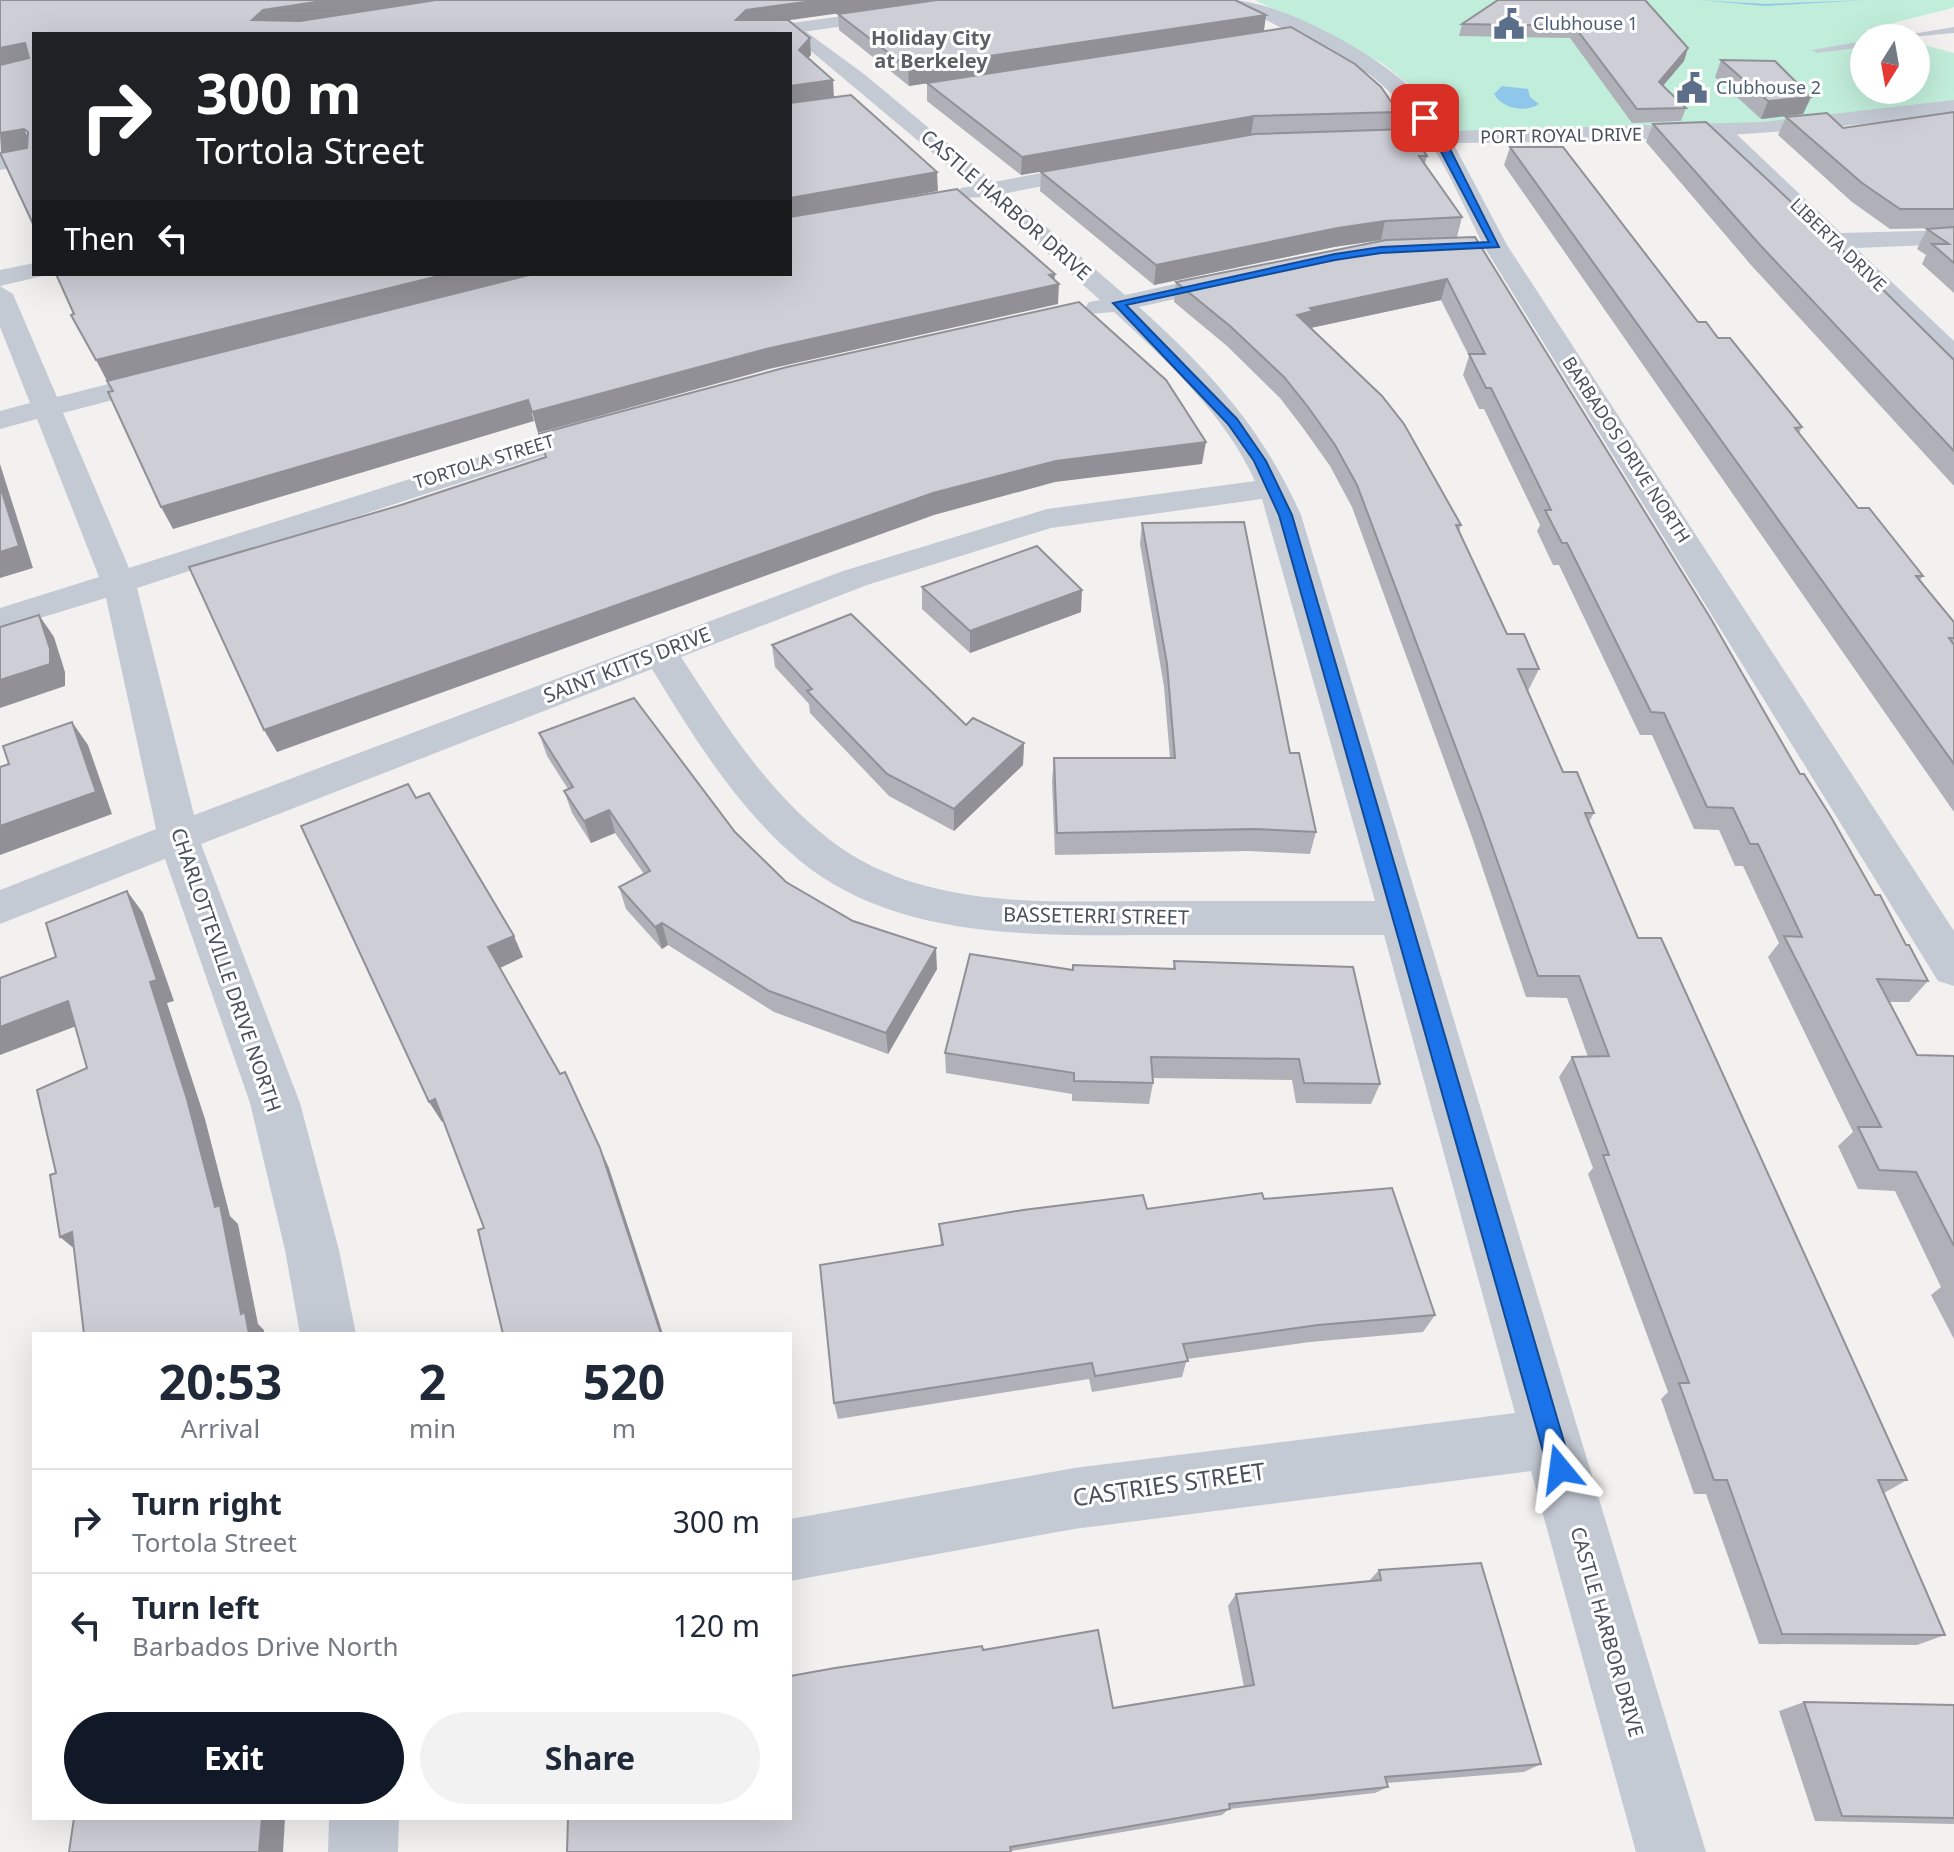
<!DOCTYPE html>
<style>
:root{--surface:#fff;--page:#f2f2f3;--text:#1f2937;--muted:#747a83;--line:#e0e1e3;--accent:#111827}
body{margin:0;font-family:"Noto Sans",sans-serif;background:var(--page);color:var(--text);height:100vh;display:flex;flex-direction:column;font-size:30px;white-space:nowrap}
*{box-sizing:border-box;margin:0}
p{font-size:26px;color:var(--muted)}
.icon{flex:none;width:44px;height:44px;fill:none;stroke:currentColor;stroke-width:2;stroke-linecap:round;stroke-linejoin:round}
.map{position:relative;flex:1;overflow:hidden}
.side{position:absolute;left:32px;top:1332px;width:760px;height:488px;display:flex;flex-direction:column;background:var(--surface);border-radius:0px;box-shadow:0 8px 32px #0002}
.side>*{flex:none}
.banner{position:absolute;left:32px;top:32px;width:760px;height:244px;border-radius:0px;box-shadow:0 8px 32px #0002;background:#202124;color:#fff;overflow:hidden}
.needle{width:52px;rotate:191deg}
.fabs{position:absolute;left:1850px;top:24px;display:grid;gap:16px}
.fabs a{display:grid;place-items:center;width:80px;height:80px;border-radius:50%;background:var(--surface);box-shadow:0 8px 32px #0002;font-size:40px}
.pin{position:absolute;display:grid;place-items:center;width:68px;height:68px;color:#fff;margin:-34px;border-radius:16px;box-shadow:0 4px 12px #0006}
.me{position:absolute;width:88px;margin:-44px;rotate:344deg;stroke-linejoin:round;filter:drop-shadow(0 0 6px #0008)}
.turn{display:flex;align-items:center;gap:28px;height:168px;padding:0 32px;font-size:36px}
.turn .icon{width:104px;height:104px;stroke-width:2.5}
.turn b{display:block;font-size:56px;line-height:68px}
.then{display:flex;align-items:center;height:76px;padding:0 32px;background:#0003;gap:16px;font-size:30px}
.eta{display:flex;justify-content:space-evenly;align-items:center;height:136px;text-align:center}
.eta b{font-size:48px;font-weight:700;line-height:56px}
.cta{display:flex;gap:16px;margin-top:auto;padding:16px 32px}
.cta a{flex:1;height:92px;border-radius:48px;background:var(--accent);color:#fff;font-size:32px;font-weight:700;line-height:92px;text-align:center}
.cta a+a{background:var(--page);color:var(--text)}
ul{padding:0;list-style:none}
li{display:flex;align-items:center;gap:24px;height:104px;padding:0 32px;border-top:2px solid var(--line)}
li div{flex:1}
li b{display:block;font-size:30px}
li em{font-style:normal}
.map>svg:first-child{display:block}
.green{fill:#c1eeda}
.water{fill:#8fc7ea}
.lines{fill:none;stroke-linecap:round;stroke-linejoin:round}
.stream{fill:#8fc7ea;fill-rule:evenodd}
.service{fill:#c4cad4;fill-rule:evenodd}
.minor{fill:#c4cad4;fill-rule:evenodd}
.tertiary{fill:#c4cad4;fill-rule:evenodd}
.wall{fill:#b0b1b8}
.shaded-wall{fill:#909096}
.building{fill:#cdced6;stroke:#909096;stroke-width:2}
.route{fill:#1a73e8;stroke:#114b97;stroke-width:2}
.labels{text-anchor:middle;stroke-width:6;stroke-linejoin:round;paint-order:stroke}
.far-service-label{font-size:18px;fill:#4e5e75;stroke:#fff;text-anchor:start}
.far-street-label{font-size:18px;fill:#49505d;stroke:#fff}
.far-quarter-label{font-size:20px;font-weight:bold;fill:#5d5f65;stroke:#fff}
.street-label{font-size:20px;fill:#49505d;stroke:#fff}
.near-street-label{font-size:24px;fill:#49505d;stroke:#fff}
</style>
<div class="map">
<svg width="1954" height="1852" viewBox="0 0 1954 1852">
<rect width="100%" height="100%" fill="#f3f1f0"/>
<!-- green -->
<polygon class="green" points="1255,0 1954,0 1954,7 1949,9 1865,30 1896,38 1864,38 1864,90 1916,90 1916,43 1954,53 1954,103 1770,126 1461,131 1428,99 1382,63"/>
<!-- water -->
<path class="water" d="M1502,86L1528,89L1530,97L1539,104C1525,113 1503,109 1494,94Z"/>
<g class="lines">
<!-- stream -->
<polygon class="stream" points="1699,0 1765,4 1866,0 1765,6"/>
<!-- service -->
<g class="service">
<polygon points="1954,27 1954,33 1901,38 1906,35"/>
<polygon points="1864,41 1864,47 1817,53 1812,50"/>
</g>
<!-- minor -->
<g class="minor">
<path d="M793,22L864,74L994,182L1098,162L1106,164L1109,169L1106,174L1007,193L1125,295L1234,271L1247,279L1243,284L1139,307C1209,370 1263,429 1301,515L1706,1852H1636L1531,1471L1074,1529L790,1581V1519L1074,1468L1515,1413L1384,935C1311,935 1239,935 1166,935C1044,935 899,943 799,860C737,808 694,738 652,669L201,844L300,1103L339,1250L356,1334H300L285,1250L250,1103L165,859L0,924V890L156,829L106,598L0,630V608L99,577L37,419L0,429V411L30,403L0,327V286L13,294L57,397L164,370L174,372L178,378L174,384L63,413L129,568L590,422H610L615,428L610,434L137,588L194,815L843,571L1047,509L1255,481C1225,415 1167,361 1114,312L1089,314L1085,308L1089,302L1100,300L985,197L961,198L958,193L961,188L972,186L787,31L784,27ZM1262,499L1375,901C1304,901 1234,901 1163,901C1051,901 924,912 830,840C767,791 724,723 681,657L867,585L1051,528Z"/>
<polygon points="1724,127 1731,129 1841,233 1954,230 1954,244 1856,248 1954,341 1954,364 1944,362 1717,137 1713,133 1717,129"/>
<polygon points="1440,131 1448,132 1451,137 1448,142 1356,144 1345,138 1356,132"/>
<polygon points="34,263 34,274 44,274 43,276 0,286 0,270"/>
<polygon points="329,1818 399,1818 398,1852 328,1852"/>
</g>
<!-- tertiary -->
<g class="tertiary">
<polygon points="956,0 1003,0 994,5 788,34 740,34 749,29"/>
<path d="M1228,0C1278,0 1362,47 1401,79C1418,94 1432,112 1445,131L1762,122L1954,100V112C1788,137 1621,142 1453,143L1507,245L1954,931V986L1938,981L1483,245C1452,181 1426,118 1369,74Z"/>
<polygon points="34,150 34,164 0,170 0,156"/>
</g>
</g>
<!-- wall -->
<g class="wall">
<polygon points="1498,0 1684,61 1663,86 1686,108 1681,121 1632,123 1570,38 1459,36 1462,24"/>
<polygon points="838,14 1264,31 909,86 839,30"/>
<polygon points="1721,60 1811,97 1803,114 1761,119 1715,77"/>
<polygon points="927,83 1398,112 1394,129 1427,156 1425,164 1462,217 1457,237 1381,240 1334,247 1154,285 1040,191 1041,172 1254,134 1021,175 927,101"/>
<polygon points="1954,112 1954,293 1922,264 1926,255 1917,249 1927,229 1944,228 1890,229 1852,202 1778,135 1786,117 1843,128"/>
<polygon points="1653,124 1954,360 1954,486 1751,265 1646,142"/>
<polygon points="1510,147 1698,322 1718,338 1802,427 1799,433 1858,508 1923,576 1920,580 1954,622 1954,812 1504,165"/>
<polygon points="1475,237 1800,774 1928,981 1909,1002 1889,1002 1917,1055 1954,1056 1954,1339 1931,1295 1941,1287 1895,1191 1858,1189 1838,1146 1853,1132 1768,957 1779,943 1743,866 1735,866 1719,830 1694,829 1652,735 1640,735 1559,565 1553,565 1537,531 1540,525 1484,409 1479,409 1463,375 1469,356 1441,300 1311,328 1461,525 1459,531 1507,634 1539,669 1528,691 1563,772 1594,813 1589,822 1638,938 1907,1480 1884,1493 1945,1635 1917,1645 1759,1644 1706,1494 1694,1494 1661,1399 1668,1392 1588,1174 1593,1168 1559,1077 1572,1057 1588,1057 1567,998 1526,997 1471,834 1352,507 1330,466 1303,428 1280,398 1227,346 1174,302 1176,282"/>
<polygon points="1142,523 1290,753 1316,832 1310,854 1249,851 1055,855 1052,781 1054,758 1170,758 1164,687 1140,544"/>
<polygon points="922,587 1081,612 970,653 922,609"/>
<polygon points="772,645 966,725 1024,743 1023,765 954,831 889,796 810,713 809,704 775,667"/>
<polygon points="539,733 735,832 786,882 937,969 888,1054 774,1012 668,945 662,949 626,909 619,887 644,874 615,833 591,843 572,813 564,791 568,789 547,756"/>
<polygon points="1174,961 1380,1084 1371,1104 1296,1103 1292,1080 1152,1078 1153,1083 1149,1104 1072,1101 1072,1094 946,1073 945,1053 1173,969"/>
<polygon points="1264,1199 1435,1315 1423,1332 1310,1342 1187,1359 1182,1377 1092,1392 1089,1379 838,1419 834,1403 941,1246 939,1224 1147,1209"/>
<polygon points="1379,1570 1541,1764 1524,1772 1387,1783 1388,1787 1375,1793 1229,1809 1222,1815 1011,1851 983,1650 1113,1708 1244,1687 1228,1606 1236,1594 1369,1581"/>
<polygon points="1804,1702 1954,1705 1954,1824 1815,1821 1779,1711"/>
</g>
<!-- shaded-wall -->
<g class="shaded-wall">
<polygon points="329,0 437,0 269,26 252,20 263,10"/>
<polygon points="820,0 934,0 748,26 736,20 746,10"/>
<polygon points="1266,15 1264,31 909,86 908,68"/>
<polygon points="810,38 811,55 800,67 799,50"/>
<polygon points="25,43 33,60 0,67 0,48"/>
<polygon points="1688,48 1684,61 1655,95 1659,82"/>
<polygon points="833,80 834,97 790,104 790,86"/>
<polygon points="1811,97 1803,114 1761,119 1768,101"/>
<polygon points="1254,116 1251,134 1021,175 1022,157"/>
<polygon points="24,129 33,147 1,153 0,133"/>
<polygon points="937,172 938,191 790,218 790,198"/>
<polygon points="1385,221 1381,240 1334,247 1154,285 1156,265 1338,228"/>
<polygon points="447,274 533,274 107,381 96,360"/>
<polygon points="1055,274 1054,285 1059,284 1058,304 769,369 538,433 532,412 766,349"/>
<polygon points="1447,279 1441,300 1310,328 1297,315 1310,308"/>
<polygon points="528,400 534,421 173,529 161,507"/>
<polygon points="1206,442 1202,464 1055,482 934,515 277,752 264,730 933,493 1056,461"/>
<polygon points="0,464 33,568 0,578"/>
<polygon points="1082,590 1081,612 970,653 970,631"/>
<polygon points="39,615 54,637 65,672 65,686 0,708 0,680"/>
<polygon points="72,722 88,745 112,814 0,855 0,826"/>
<polygon points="1024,743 1023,765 954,831 954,809"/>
<polygon points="609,810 615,833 591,843 584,821"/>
<polygon points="127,891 143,913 174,1001 167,1003 205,1119 230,1216 238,1224 258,1324 264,1330 264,1334 249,1334 241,1314 215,1207 150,982"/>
<polygon points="662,923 668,945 662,949 655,927"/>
<polygon points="514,936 523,957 498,969 488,947"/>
<polygon points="936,948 937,969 888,1054 886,1033"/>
<polygon points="68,1001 87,1022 0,1055 0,1027"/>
<polygon points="435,1099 447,1119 442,1122 429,1102"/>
<polygon points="600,1148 609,1168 663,1334 661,1334"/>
<polygon points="72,1232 82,1255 60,1237"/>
<polygon points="262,1818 285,1818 283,1852 259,1852"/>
</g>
<!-- building -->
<g class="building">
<polygon points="0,0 329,0 263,10 252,20 300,21 436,0 820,0 746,10 736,20 788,20 810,38 799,50 833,80 790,86 790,34 34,34 34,226 0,153 27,148 28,132 24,129 0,133 0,65 29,58 25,43 0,48"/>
<polygon points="937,0 1235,0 1266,15 908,68 838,14"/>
<polygon points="1498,0 1645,0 1688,48 1659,82 1686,108 1637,109 1574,26 1462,24"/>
<polygon points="1291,27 1355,64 1381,87 1398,112 1254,116 1022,157 927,83"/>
<polygon points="1721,60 1775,61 1811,97 1768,101"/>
<polygon points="851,95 937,172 790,198 790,103"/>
<polygon points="1954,112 1954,209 1900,209 1862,183 1786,117 1827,113 1843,128"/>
<polygon points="1706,122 1853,260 1954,360 1954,451 1760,245 1653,124"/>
<polygon points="1409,129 1427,156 1419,156 1462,217 1385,221 1338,228 1156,265 1041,172 1255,134"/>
<polygon points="1510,147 1563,147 1698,322 1706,322 1718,338 1730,338 1802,427 1795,428 1858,508 1869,508 1923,576 1916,576 1954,622 1954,638 1949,638 1954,645 1954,764"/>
<polygon points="957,189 1055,274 1049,275 1059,284 766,349 532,412 528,400 161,507 108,392 113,391 107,381 533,274 790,274 790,217"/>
<polygon points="1954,227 1954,263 1932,244 1949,244 1927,229"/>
<polygon points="1475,237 1711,619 1800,774 1804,774 1831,817 1875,895 1880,895 1906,945 1909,945 1928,981 1877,979 1917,1055 1954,1056 1954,1246 1916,1172 1879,1170 1858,1127 1881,1127 1784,936 1802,937 1758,844 1750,844 1733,808 1707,807 1664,713 1651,712 1567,543 1562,543 1545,510 1551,510 1491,388 1486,388 1469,354 1485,354 1447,279 1310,308 1313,311 1297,315 1382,396 1404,424 1461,525 1456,525 1507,634 1524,634 1539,669 1518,669 1563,772 1577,772 1594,813 1585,813 1638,938 1661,938 1907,1480 1878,1480 1945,1635 1782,1634 1727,1480 1714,1480 1679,1383 1689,1383 1603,1155 1609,1155 1572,1057 1609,1056 1579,976 1538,976 1480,812 1357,485 1335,445 1308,407 1284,377 1230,326 1176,282 1386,240"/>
<polygon points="56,274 447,274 96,360 71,315 74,314"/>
<polygon points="1079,302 1166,380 1206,442 1056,461 933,493 264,730 189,567 401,505 546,457 539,434 593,419 787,367"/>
<polygon points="0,486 19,546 0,552"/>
<polygon points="1244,522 1290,753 1299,753 1316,832 1254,829 1057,833 1054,758 1175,758 1167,664 1142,523"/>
<polygon points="1037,546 1082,590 970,631 922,587"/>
<polygon points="851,614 966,725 973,718 1024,743 954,809 887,774 807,691 812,689 772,645"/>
<polygon points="39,615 50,649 50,664 0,680 0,627"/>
<polygon points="634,698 735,832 786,882 853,921 936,948 886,1033 769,991 662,923 655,927 619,887 650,871 609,810 584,821 564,791 573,787 539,733"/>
<polygon points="72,722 96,792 0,826 0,767 9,764 3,746"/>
<polygon points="408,784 416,798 429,793 514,936 488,947 560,1074 565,1072 600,1148 661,1334 503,1334 478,1230 484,1228 435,1099 429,1102 301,826"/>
<polygon points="127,891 157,980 150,982 187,1099 215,1207 220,1205 241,1314 245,1312 249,1334 84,1334 72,1232 60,1237 50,1175 56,1173 37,1090 87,1068 68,1001 0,1027 0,978 56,957 46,923"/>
<polygon points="970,954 1073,970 1073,965 1175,969 1174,961 1353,967 1380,1084 1304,1083 1299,1059 1151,1057 1153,1083 1074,1081 1074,1073 945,1053"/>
<polygon points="1392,1188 1435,1315 1318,1325 1183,1344 1188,1361 1095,1376 1092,1363 834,1403 820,1265 943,1245 939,1224 1023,1210 1143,1195 1147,1209 1262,1193 1264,1199"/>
<polygon points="1481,1563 1541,1764 1385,1777 1388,1787 1229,1804 1230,1809 1010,1847 1011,1852 567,1852 568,1818 790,1818 790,1676 835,1668 982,1646 983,1650 1098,1630 1113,1708 1254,1685 1236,1594 1381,1580 1379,1570"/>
<polygon points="1804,1702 1954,1705 1954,1818 1842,1816"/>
<polygon points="74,1818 262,1818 259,1852 69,1852"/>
</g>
<!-- route -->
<polygon class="route" points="1422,116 1428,116 1444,137 1499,247 1381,253 1335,260 1126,305 1237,419 1266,461 1292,515 1572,1469 1569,1478 1560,1481 1551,1478 1548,1469 1279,515 1254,461 1228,424 1113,303 1335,254 1381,247 1489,242"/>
<!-- icons -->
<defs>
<symbol id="civic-bare" viewBox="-9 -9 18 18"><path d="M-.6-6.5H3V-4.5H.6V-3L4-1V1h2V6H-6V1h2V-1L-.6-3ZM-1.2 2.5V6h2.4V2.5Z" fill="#5c6f8a" stroke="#fff" stroke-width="2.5" paint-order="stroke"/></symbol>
</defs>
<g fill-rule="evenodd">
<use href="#civic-bare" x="1487" y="2" width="44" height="44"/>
<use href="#civic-bare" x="1670" y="66" width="44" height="44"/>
</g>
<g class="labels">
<!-- far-service labels -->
<g class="far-service-label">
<text x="1533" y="30">Clubhouse 1</text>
<text x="1716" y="94">Clubhouse 2</text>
</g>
<!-- far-street labels -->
<g class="far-street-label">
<text transform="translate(1561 136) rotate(-1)" y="6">PORT ROYAL DRIVE</text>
<text transform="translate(1838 245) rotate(44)" y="6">LIBERTA DRIVE</text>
<text transform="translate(1626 450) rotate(57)" y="6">BARBADOS DRIVE NORTH</text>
<text transform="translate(484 462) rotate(-17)" y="6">TORTOLA STREET</text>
</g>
<!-- far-quarter labels -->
<g class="far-quarter-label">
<text x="931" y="45">Holiday City<tspan x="931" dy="23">at Berkeley</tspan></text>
</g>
<!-- street labels -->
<g class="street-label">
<text transform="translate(1006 205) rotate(41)" y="7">CASTLE HARBOR DRIVE</text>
<text transform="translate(627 665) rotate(-21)" y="7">SAINT KITTS DRIVE</text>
<text transform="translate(1096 916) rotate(1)" y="7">BASSETERRI STREET</text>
<text transform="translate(226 970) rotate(71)" y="7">CHARLOTTEVILLE DRIVE NORTH</text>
<text transform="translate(1607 1632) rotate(74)" y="7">CASTLE HARBOR DRIVE</text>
</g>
<!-- near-street labels -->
<g class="near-street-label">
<text transform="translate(1169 1485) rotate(-8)" y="8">CASTRIES STREET</text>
</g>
</g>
</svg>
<div class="fabs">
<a><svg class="needle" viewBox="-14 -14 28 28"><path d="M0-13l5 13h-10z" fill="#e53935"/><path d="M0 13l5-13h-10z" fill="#747a83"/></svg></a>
</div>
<div class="pin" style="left:1425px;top:118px;background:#d93025"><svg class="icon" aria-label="arrive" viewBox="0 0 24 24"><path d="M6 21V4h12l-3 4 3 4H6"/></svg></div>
<svg class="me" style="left:1560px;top:1469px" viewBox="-20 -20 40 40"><path d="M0-17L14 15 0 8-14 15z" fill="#1a73e8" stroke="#fff" stroke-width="4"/></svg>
<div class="banner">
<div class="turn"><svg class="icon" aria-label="right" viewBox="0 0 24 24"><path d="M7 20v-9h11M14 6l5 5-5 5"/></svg><div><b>300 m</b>Tortola Street</div></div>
<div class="then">Then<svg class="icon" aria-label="left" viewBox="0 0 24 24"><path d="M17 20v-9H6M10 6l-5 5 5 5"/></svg></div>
</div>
<section class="side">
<div class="eta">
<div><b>20:53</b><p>Arrival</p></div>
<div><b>2</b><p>min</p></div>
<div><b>520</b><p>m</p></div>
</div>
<ul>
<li><svg class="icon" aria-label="right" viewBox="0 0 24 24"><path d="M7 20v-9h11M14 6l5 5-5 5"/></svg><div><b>Turn right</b><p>Tortola Street</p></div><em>300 m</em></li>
<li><svg class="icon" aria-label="left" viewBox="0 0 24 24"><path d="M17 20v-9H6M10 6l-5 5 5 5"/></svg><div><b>Turn left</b><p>Barbados Drive North</p></div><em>120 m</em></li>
</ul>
<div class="cta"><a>Exit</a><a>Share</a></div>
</section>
</div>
